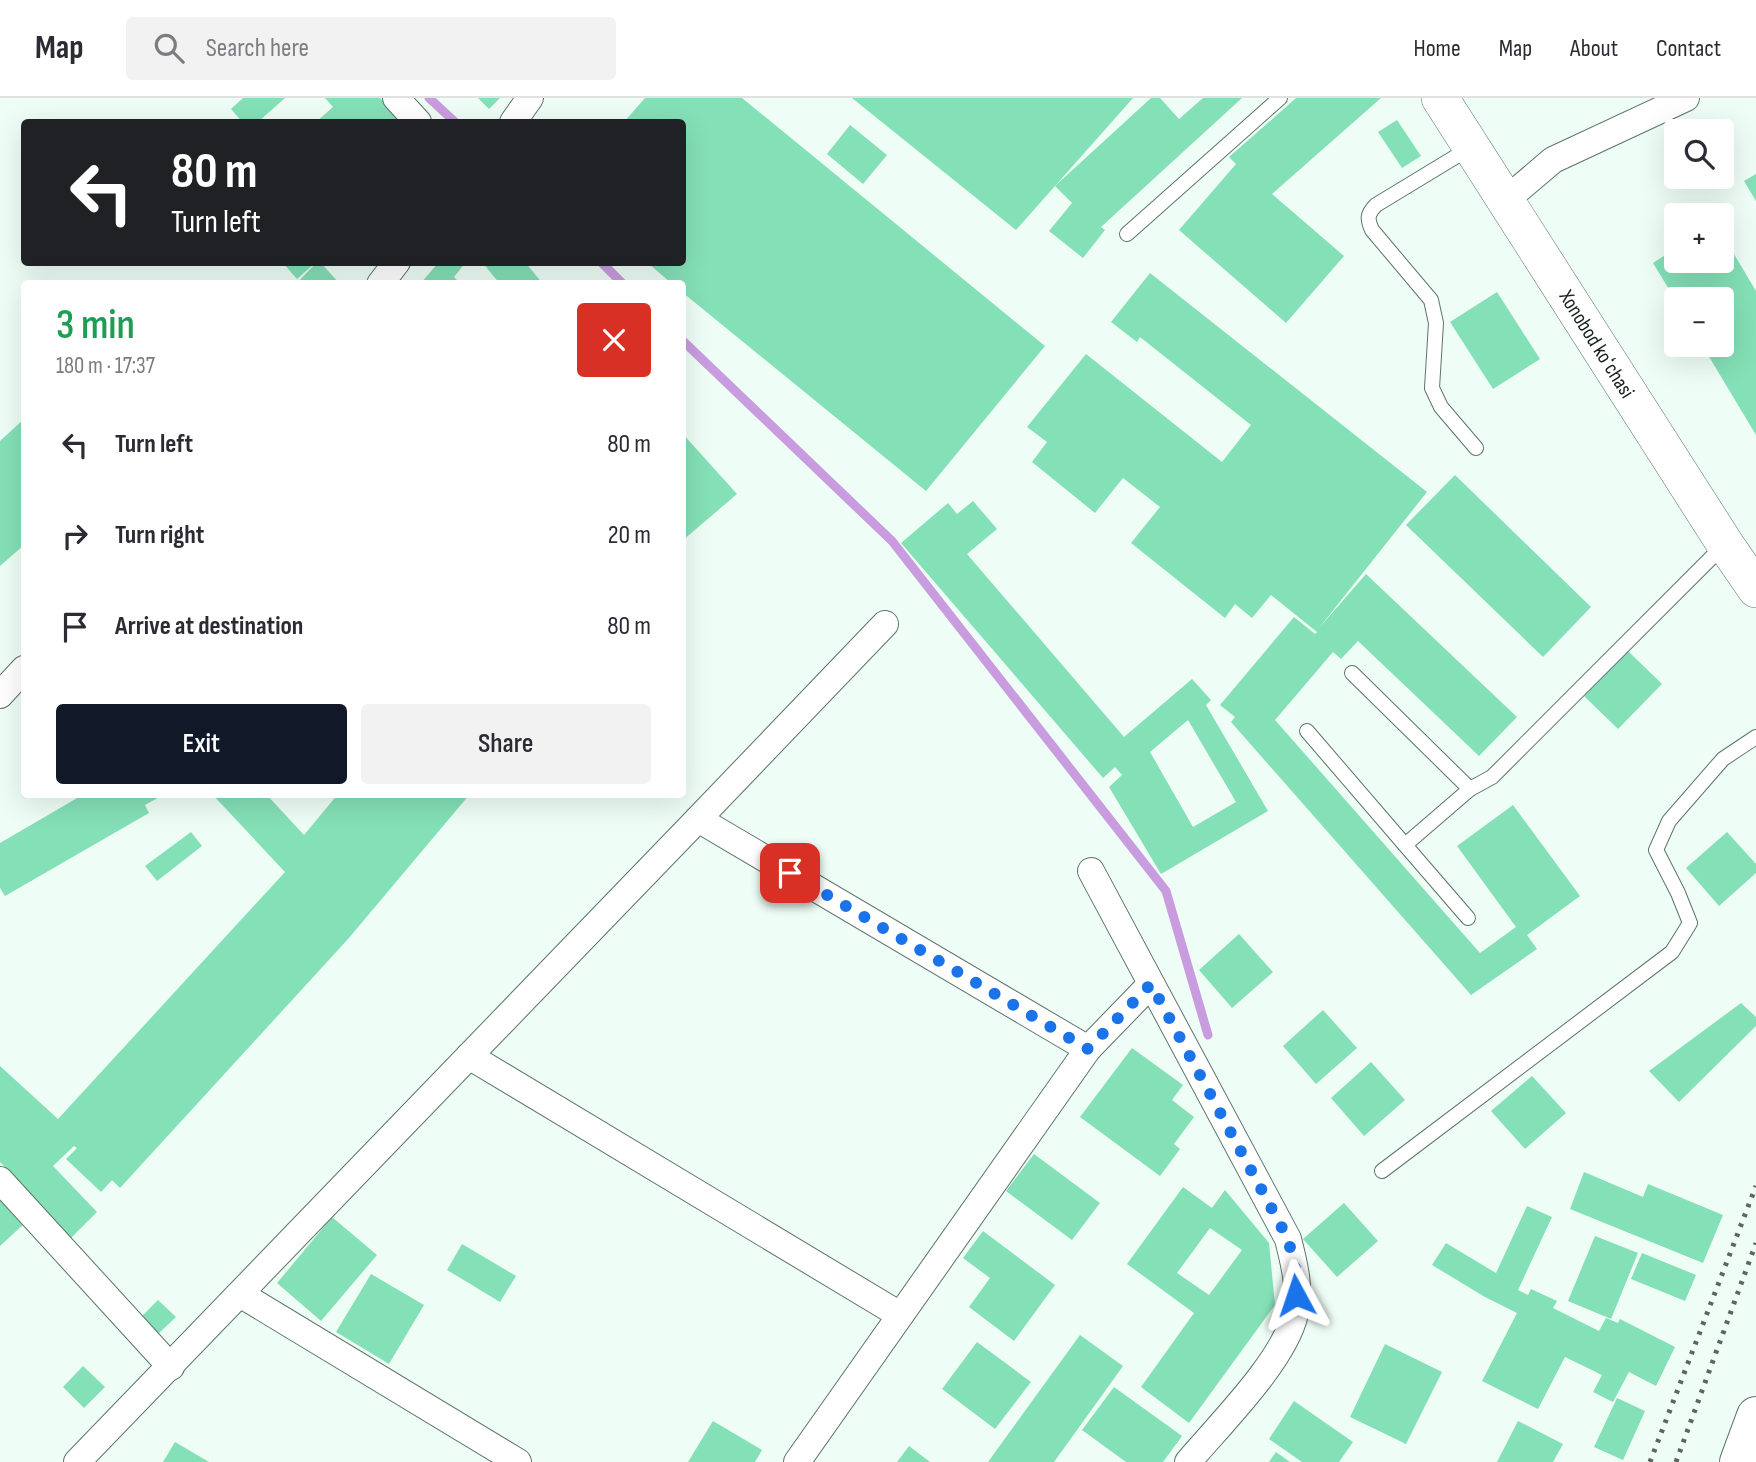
<!DOCTYPE html>
<meta charset="utf-8">
<style>
:root{--surface:#fff;--page:#f2f2f3;--text:#2b2b33;--muted:#7c7c81;--line:#e1e1e2;--accent:#111827}
body{margin:0;font-family:"Sofia Sans Condensed",sans-serif;background:var(--page);color:var(--text);height:100vh;display:flex;flex-direction:column;font-size:26px;white-space:nowrap}
*{box-sizing:border-box;margin:0}
p{font-size:23px;color:var(--muted)}
.icon{flex:none;width:38px;height:38px;fill:none;stroke:currentColor;stroke-width:2;stroke-linecap:round;stroke-linejoin:round}
.map{position:relative;flex:1;overflow:hidden}
.sheet{position:absolute;left:21px;top:182px;width:665px;height:518px;display:flex;flex-direction:column;background:var(--surface);border-radius:7px;box-shadow:0 7px 28px #0002}
.sheet>*{flex:none}
.hud{position:absolute;left:21px;top:21px;width:665px;height:147px;border-radius:7px;box-shadow:0 7px 28px #0002;background:#202124;color:#fff;overflow:hidden}
.controls{position:absolute;left:1664px;top:21px;display:grid;gap:14px}
.controls a{display:grid;place-items:center;width:70px;height:70px;border-radius:7px;background:var(--surface);box-shadow:0 7px 28px #0002;font-size:35px}
.pin{position:absolute;display:grid;place-items:center;width:60px;height:60px;color:#fff;margin:-30px;border-radius:14px;box-shadow:0 4px 10px #0006}
.me{position:absolute;width:77px;margin:-38px;rotate:355deg;stroke-linejoin:round;filter:drop-shadow(0 0 5px #0008)}
.turn{display:flex;align-items:center;gap:24px;height:147px;padding:0 35px;font-size:32px}
.turn .icon{width:91px;height:91px;stroke-width:2.5}
.turn b{display:block;font-size:49px;line-height:60px}
.round{display:grid;place-items:center;flex:none;width:74px;height:74px;border-radius:7px;background:var(--page)}
.overview{display:flex;align-items:center;justify-content:space-between;height:119px;padding:0 35px}
h1{font-size:42px;font-weight:600;line-height:52px;color:#1e9e55}
.cta{display:flex;gap:14px;margin-top:auto;padding:14px 35px}
.cta a{flex:1;height:80px;border-radius:7px;background:var(--accent);color:#fff;font-size:28px;font-weight:600;line-height:80px;text-align:center}
.cta a+a{background:var(--page);color:var(--text)}
ul{padding:0;list-style:none}
li{display:flex;align-items:center;gap:21px;height:91px;padding:0 35px}
li div{flex:1}
li b{display:block;font-size:26px}
li em{font-style:normal}
header{display:flex;align-items:center;gap:42px;box-sizing:border-box;height:98px;padding:0 35px;background:var(--surface);border-bottom:2px solid var(--line)}
header strong{font-size:33px}
nav{display:flex;gap:38px;margin-inline-start:auto;font-size:24px}
.search{width:490px;height:63px;background:var(--page);display:flex;align-items:center;gap:18px;box-sizing:border-box;padding:0 24px;border-radius:7px;color:var(--muted);font-size:26px}
.map>svg:first-child{display:block}
.lines{fill:none;stroke-linecap:round;stroke-linejoin:round}
.stream{stroke:#c99cdf;stroke-width:9}
.building{fill:#84e0b7;fill-rule:evenodd}
.service-casing{stroke:#5d7468;stroke-width:16}
.minor-casing{stroke:#5d7468;stroke-width:28}
.secondary-casing{stroke:#5d7468;stroke-width:38}
.primary-casing{stroke:#5d7468;stroke-width:40}
.service{stroke:#fff;stroke-width:14}
.minor{stroke:#fff;stroke-width:26}
.secondary{stroke:#fff;stroke-width:37}
.primary{stroke:#fff;stroke-width:38}
.rail{stroke:#5b6660;stroke-width:5;stroke-dasharray:3.5 7;stroke-linecap:butt}
.route{stroke:#1a73e8;stroke-width:12;stroke-dasharray:0 21.6}
.labels{text-anchor:middle;stroke-width:6;stroke-linejoin:round;paint-order:stroke}
.street-label{font-size:21px;fill:#18211c;stroke:#fff}
</style>
<header>
<strong>Map</strong>
<div class="search"><svg class="icon" aria-label="search" viewBox="0 0 24 24"><circle cx="10" cy="10" r="6"/><path d="M15 15l6 6"/></svg>Search here</div>
<nav><a>Home</a><a>Map</a><a>About</a><a>Contact</a></nav>
</header>
<div class="map">
<svg width="1756" height="1364" viewBox="0 0 1756 1364">
<rect width="100%" height="100%" fill="#eefef6"/>
<g class="lines">
<!-- stream -->
<g class="stream">
<polyline points="429,0 455,24"/>
<polyline points="601,164 623,186"/>
<polyline points="682,242 892,443 1166,793 1208,937"/>
</g>
</g>
<!-- building -->
<g class="building">
<polygon points="243,0 285,0 258,24 242,24 231,11"/>
<polygon points="325,0 380,0 402,24 316,24 333,9"/>
<polygon points="478,0 500,0 489,11"/>
<polygon points="645,0 742,0 1045,248 926,393 682,194 682,186 672,186 647,164 682,164 682,24 624,24"/>
<polygon points="852,0 1133,0 1016,132"/>
<polygon points="1151,0 1160,0 1179,21 1203,0 1242,0 1101,129 1105,132 1083,160 1049,133 1072,105 1055,88"/>
<polygon points="1296,0 1381,0 1272,96 1344,158 1286,225 1179,132 1236,66 1229,59"/>
<polygon points="1397,22 1421,58 1402,70 1378,34"/>
<polygon points="850,27 887,57 863,86 827,56"/>
<polygon points="1756,76 1756,103 1744,83"/>
<polygon points="1722,136 1756,193 1756,337 1702,247 1722,247 1722,201 1675,201 1653,165 1676,150 1676,163 1722,163"/>
<polygon points="282,164 316,164 297,181"/>
<polygon points="317,164 320,164 340,186 296,186"/>
<polygon points="439,164 466,164 454,179 461,186 420,186"/>
<polygon points="482,164 525,164 543,186 500,186"/>
<polygon points="1150,175 1427,394 1319,530 1366,476 1517,619 1479,658 1358,543 1341,561 1333,554 1275,622 1480,855 1516,829 1457,748 1513,707 1580,798 1527,837 1537,851 1471,897 1231,624 1235,619 1220,607 1294,519 1315,536 1317,534 1271,497 1252,520 1235,506 1225,520 1131,445 1160,409 1123,380 1095,415 1032,364 1047,344 1027,329 1086,256 1222,364 1251,327 1140,239 1137,244 1111,224"/>
<polygon points="1497,194 1540,261 1493,291 1450,224"/>
<polygon points="24,321 24,447 0,468 0,343"/>
<polygon points="682,335 737,396 682,443"/>
<polygon points="1455,377 1591,509 1543,559 1406,427"/>
<path d="M973,403L997,431L967,456L1124,639L1192,581L1211,602L1206,607L1268,713L1161,776L1109,689L1122,677L1115,669L1103,680L901,445L948,405L957,416ZM1188,622L1236,704L1193,729L1150,654Z"/>
<polygon points="1628,553 1662,586 1618,631 1584,598"/>
<polygon points="84,696 165,696 145,707 149,715 5,798 0,790 0,745"/>
<polygon points="212,696 266,696 304,737 338,696 470,696 348,841 120,1090 112,1082 101,1094 66,1061 77,1050 74,1048 53,1068 97,1114 71,1140 0,1064 0,968 58,1021 285,774"/>
<polygon points="191,734 202,748 157,783 145,768"/>
<polygon points="1727,734 1756,766 1756,775 1719,808 1686,770"/>
<polygon points="1239,836 1273,874 1232,910 1199,872"/>
<polygon points="1741,905 1756,919 1756,928 1679,1004 1649,973"/>
<polygon points="1323,912 1357,950 1316,986 1283,948"/>
<polygon points="1132,950 1183,987 1172,1002 1194,1019 1174,1046 1180,1051 1160,1078 1080,1019"/>
<polygon points="1371,964 1405,1002 1364,1038 1331,1000"/>
<polygon points="1532,978 1566,1015 1525,1051 1491,1013"/>
<polygon points="1034,1056 1100,1105 1072,1142 1006,1093"/>
<polygon points="1584,1074 1643,1099 1648,1086 1723,1117 1703,1165 1570,1111"/>
<path d="M1183,1089L1212,1110L1225,1092L1269,1145L1275,1207L1189,1325L1141,1289L1194,1215L1127,1166ZM1210,1130L1242,1152L1209,1197L1177,1175Z"/>
<polygon points="0,1098 25,1125 0,1148"/>
<polygon points="1344,1105 1378,1143 1337,1179 1303,1141"/>
<polygon points="1527,1108 1552,1119 1518,1192 1528,1197 1531,1191 1557,1203 1553,1210 1599,1233 1606,1220 1618,1225 1620,1221 1675,1249 1656,1288 1629,1274 1613,1304 1593,1294 1602,1277 1565,1259 1538,1311 1482,1283 1517,1215 1485,1199 1432,1167 1446,1145 1496,1175"/>
<polygon points="332,1119 377,1157 321,1223 277,1185"/>
<polygon points="983,1133 1055,1187 1014,1243 969,1209 990,1180 963,1160"/>
<polygon points="1595,1138 1638,1155 1611,1221 1568,1203"/>
<polygon points="462,1146 516,1178 500,1204 447,1172"/>
<polygon points="1642,1155 1696,1177 1685,1203 1631,1181"/>
<polygon points="371,1176 424,1207 389,1266 336,1234"/>
<polygon points="158,1202 176,1219 157,1237 140,1220"/>
<polygon points="1080,1237 1123,1268 1054,1364 988,1364"/>
<polygon points="977,1244 1031,1284 995,1331 942,1291"/>
<polygon points="1385,1246 1442,1274 1406,1346 1350,1319"/>
<polygon points="83,1268 105,1289 84,1310 63,1289"/>
<polygon points="1114,1289 1182,1338 1163,1364 1126,1364 1082,1332"/>
<polygon points="1617,1300 1645,1313 1623,1362 1594,1349"/>
<polygon points="1294,1303 1353,1344 1339,1364 1302,1364 1269,1341"/>
<polygon points="713,1323 762,1352 755,1364 688,1364"/>
<polygon points="1518,1323 1563,1346 1553,1364 1497,1364"/>
<polygon points="175,1344 209,1364 163,1364"/>
<polygon points="909,1348 930,1364 897,1364"/>
<polygon points="1276,1354 1290,1364 1269,1364"/>
</g>
<g class="lines">
<defs>
<g id="service">
<path d="M1470,50L1376,107C1367,116 1367,121 1372,132L1431,202L1436,225L1432,290L1441,309L1476,350"/>
<polyline points="1127,136 1280,0"/>
<polyline points="1352,575 1470,691 1492,679 1724,447"/>
<polyline points="1307,633 1405,747"/>
<polyline points="1468,820 1405,747 1470,691"/>
<polyline points="1382,1073 1672,854 1690,825 1678,795 1656,752 1669,723 1723,661 1756,639"/>
</g>
<g id="minor">
<polyline points="396,0 418,24"/>
<polyline points="513,24 530,0"/>
<polyline points="1506,102 1553,62 1686,0"/>
<polyline points="380,186 397,164"/>
<polyline points="0,597 24,571"/>
<polyline points="698,721 885,526"/>
<path d="M1091,773L1288,1141C1294,1165 1301,1191 1295,1216C1284,1263 1220,1326 1188,1364"/>
<polyline points="469,958 900,1217"/>
<polyline points="0,1082 171,1269"/>
<polyline points="240,1196 518,1364"/>
<polyline points="77,1364 698,721 1088,951"/>
<polyline points="797,1364 1088,951 1151,886"/>
</g>
<polyline id="secondary" points="1440,0 1725,446 1756,491"/>
<polyline id="primary" points="1739,1364 1756,1318"/>
</defs>
<!-- service casing -->
<use href="#service" class="service-casing"/>
<!-- minor casing -->
<use href="#minor" class="minor-casing"/>
<!-- secondary casing -->
<use href="#secondary" class="secondary-casing"/>
<!-- primary casing -->
<use href="#primary" class="primary-casing"/>
<!-- service -->
<use href="#service" class="service"/>
<!-- minor -->
<use href="#minor" class="minor"/>
<!-- secondary -->
<use href="#secondary" class="secondary"/>
<!-- primary -->
<use href="#primary" class="primary"/>
<!-- rail -->
<g class="rail">
<polyline points="1650,1364 1756,1088"/>
<polyline points="1676,1364 1756,1145"/>
</g>
</g>
<g class="lines">
<!-- route -->
<polyline class="route" points="790,775 1088,951 1151,886 1288,1141 1297,1178 1296,1197"/>
</g>
<g class="labels">
<!-- street labels -->
<g class="street-label">
<text transform="translate(1597 246) rotate(58)" y="7">Xonobod koʻchasi</text>
</g>
</g>
</svg>
<div class="controls">
<a><svg class="icon" aria-label="search" viewBox="0 0 24 24"><circle cx="10" cy="10" r="6"/><path d="M15 15l6 6"/></svg></a>
<a>+</a>
<a>−</a>
</div>
<div class="pin" style="left:790px;top:775px;background:#d93025"><svg class="icon" aria-label="arrive" viewBox="0 0 24 24"><path d="M6 21V4h12l-3 4 3 4H6"/></svg></div>
<svg class="me" style="left:1296px;top:1197px" viewBox="-20 -20 40 40"><path d="M0-17L14 15 0 8-14 15z" fill="#1a73e8" stroke="#fff" stroke-width="4"/></svg>
<div class="hud">
<div class="turn"><svg class="icon" aria-label="left" viewBox="0 0 24 24"><path d="M17 20v-9H6M10 6l-5 5 5 5"/></svg><div><b>80 m</b>Turn left</div></div>
</div>
<section class="sheet">
<div class="overview"><div><h1>3 min</h1><p>180 m · 17:37</p></div><a class="round" style="background:#d93025;color:#fff"><svg class="icon" aria-label="close" viewBox="0 0 24 24"><path d="M6 6l12 12M18 6L6 18"/></svg></a></div>
<ul>
<li><svg class="icon" aria-label="left" viewBox="0 0 24 24"><path d="M17 20v-9H6M10 6l-5 5 5 5"/></svg><div><b>Turn left</b></div><em>80 m</em></li>
<li><svg class="icon" aria-label="right" viewBox="0 0 24 24"><path d="M7 20v-9h11M14 6l5 5-5 5"/></svg><div><b>Turn right</b></div><em>20 m</em></li>
<li><svg class="icon" aria-label="arrive" viewBox="0 0 24 24"><path d="M6 21V4h12l-3 4 3 4H6"/></svg><div><b>Arrive at destination</b></div><em>80 m</em></li>
</ul>
<div class="cta"><a>Exit</a><a>Share</a></div>
</section>
</div>
